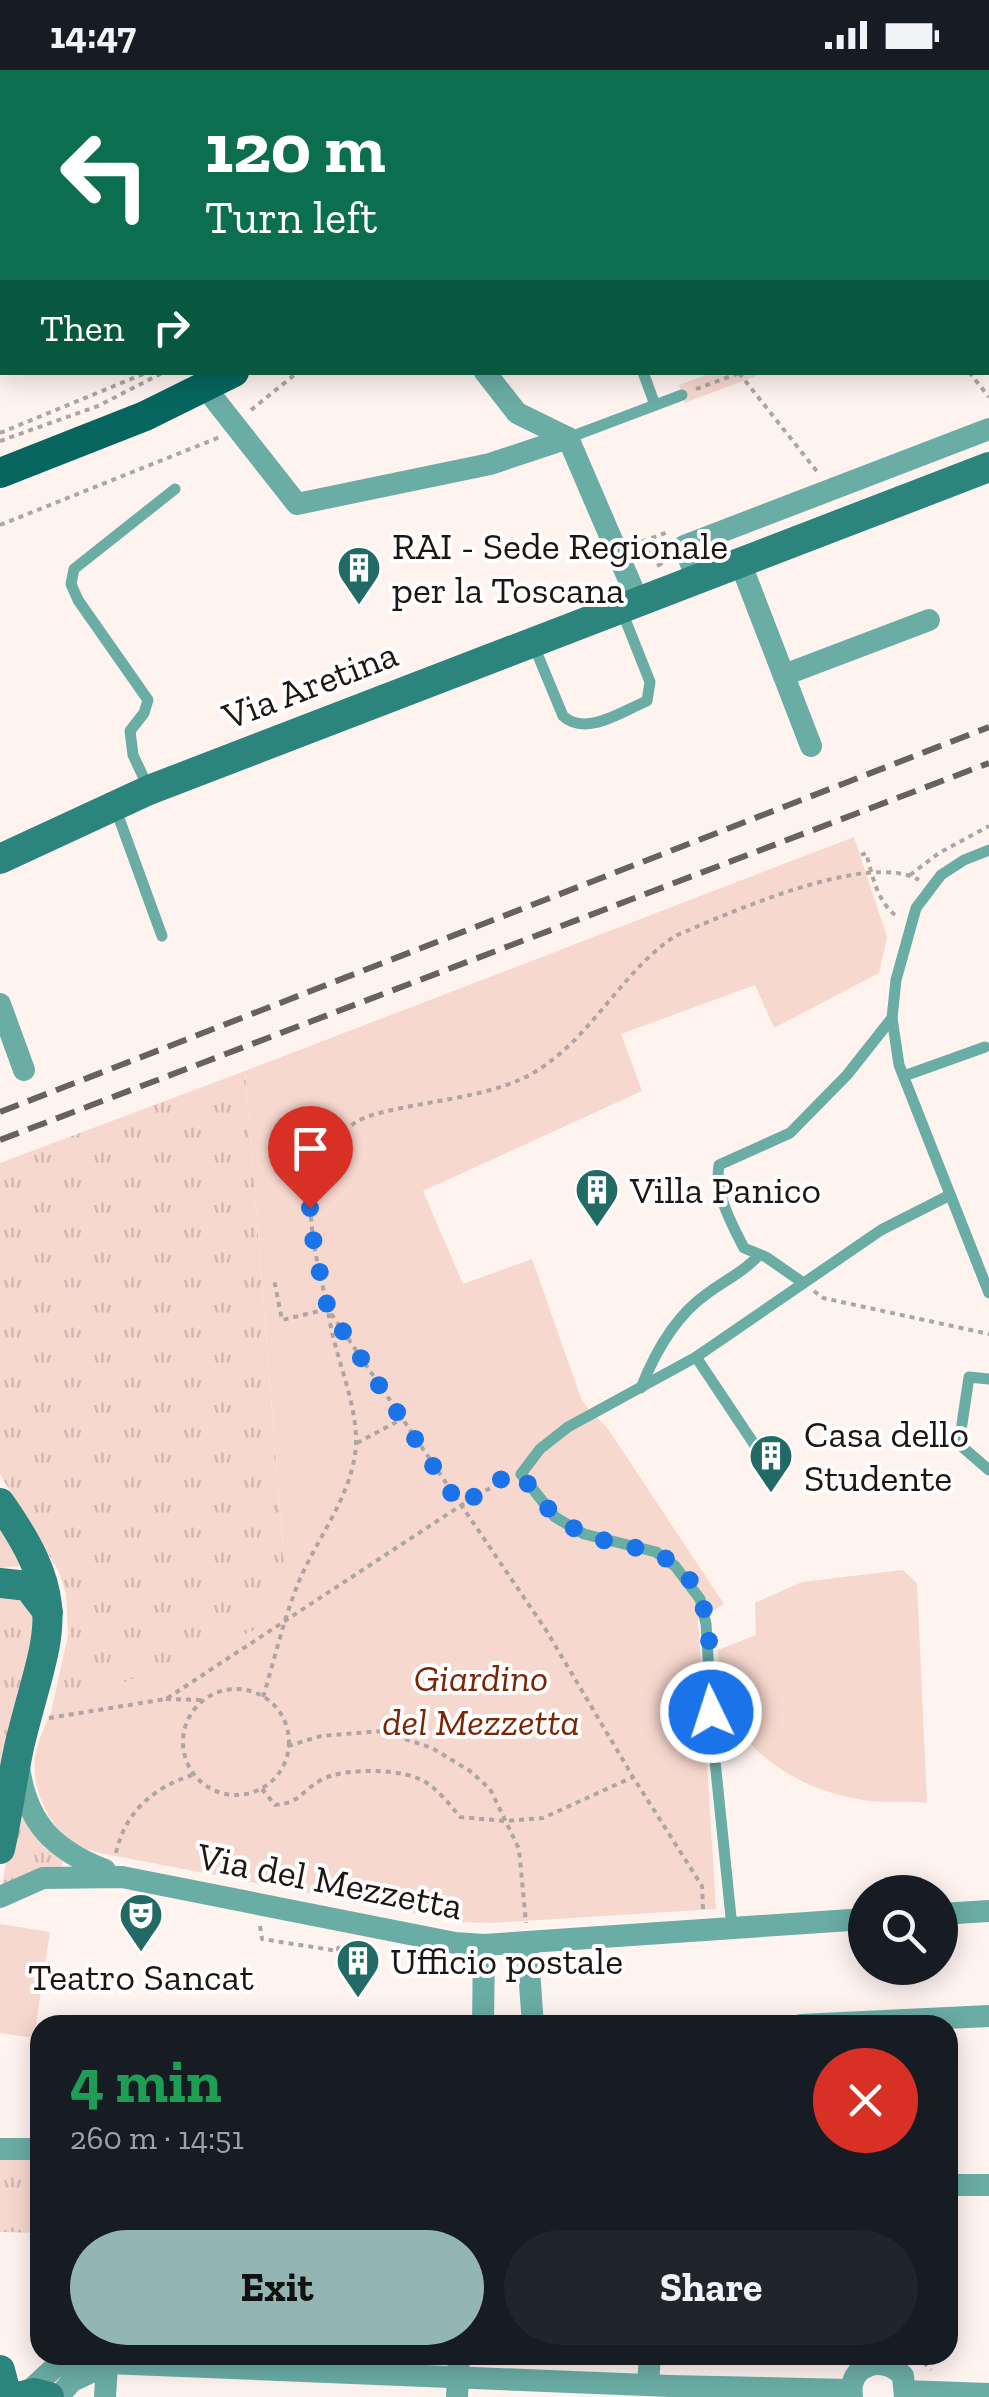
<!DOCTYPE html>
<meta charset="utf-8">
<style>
:root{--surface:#171b24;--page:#20242c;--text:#f1f3f6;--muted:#9ea1a6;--accent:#93b6b4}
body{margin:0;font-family:"Zilla Slab",serif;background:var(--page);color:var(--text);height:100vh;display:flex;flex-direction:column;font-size:38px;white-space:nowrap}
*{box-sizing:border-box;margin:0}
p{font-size:32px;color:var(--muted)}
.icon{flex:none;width:55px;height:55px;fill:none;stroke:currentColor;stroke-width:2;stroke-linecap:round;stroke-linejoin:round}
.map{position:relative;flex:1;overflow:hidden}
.side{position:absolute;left:30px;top:1945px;width:928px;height:350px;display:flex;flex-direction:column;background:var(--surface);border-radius:30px;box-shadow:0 5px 25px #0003}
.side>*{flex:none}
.guide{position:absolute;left:0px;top:0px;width:990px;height:305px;box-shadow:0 5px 25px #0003;background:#0b6e4f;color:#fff;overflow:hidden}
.fabs{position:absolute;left:848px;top:1805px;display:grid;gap:20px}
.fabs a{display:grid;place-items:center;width:110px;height:110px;border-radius:50%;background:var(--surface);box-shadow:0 5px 25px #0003;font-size:50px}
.pin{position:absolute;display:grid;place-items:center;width:85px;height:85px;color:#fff;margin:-102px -42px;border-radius:50% 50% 50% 0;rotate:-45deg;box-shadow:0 0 10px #0007}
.pin .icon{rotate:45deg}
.me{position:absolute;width:110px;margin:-55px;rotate:356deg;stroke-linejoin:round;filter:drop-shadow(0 0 8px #0008)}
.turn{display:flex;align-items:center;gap:35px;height:210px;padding:0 40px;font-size:45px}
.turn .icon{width:130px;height:130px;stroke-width:2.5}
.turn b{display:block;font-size:70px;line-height:85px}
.then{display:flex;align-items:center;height:95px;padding:0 40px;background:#0003;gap:20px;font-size:38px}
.round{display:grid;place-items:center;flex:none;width:105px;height:105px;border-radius:52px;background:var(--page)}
.headline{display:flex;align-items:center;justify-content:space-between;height:170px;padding:0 40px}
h1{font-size:60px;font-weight:700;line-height:75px;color:#1e9e55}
.action{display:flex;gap:20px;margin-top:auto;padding:20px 40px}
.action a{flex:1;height:115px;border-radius:60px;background:var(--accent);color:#111;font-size:40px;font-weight:700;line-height:115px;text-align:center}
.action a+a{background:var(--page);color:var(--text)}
.status{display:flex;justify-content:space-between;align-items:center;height:70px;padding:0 50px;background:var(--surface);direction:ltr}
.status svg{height:28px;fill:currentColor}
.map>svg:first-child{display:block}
.grass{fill:url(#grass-tufts)}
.park{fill:#f7d8cf}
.water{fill:url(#water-ripples);stroke:#ba8d7f;stroke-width:2.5}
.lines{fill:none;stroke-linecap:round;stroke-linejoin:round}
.path{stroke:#afa5a2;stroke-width:4;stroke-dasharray:5 5;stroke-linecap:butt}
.lane{stroke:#6aada5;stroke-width:11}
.street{stroke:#6aada5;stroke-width:22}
.secondary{stroke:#2c857d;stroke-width:30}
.primary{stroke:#06665f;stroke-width:30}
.rail{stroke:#6a605d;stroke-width:6;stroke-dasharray:20 10;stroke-linecap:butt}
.route{stroke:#1a73e8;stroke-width:18;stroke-dasharray:0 32.4}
.labels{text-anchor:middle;stroke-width:8;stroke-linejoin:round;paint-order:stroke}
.poi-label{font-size:38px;fill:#1f1613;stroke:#fff;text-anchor:start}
.street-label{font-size:38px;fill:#1f1613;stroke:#fff}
.park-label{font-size:38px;font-style:italic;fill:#7a2506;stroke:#fff}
</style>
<div class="status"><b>14:47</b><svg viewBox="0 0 49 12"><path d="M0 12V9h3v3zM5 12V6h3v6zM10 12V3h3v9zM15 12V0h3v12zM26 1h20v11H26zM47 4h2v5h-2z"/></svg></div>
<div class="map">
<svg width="989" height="2327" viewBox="0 0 989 2327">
<defs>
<pattern id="grass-tufts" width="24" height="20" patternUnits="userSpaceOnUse" patternTransform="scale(2.5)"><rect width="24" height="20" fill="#f7d8cf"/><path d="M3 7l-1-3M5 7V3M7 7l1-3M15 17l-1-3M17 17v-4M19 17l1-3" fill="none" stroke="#d3b9b1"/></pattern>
<pattern id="water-ripples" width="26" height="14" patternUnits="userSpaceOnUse" patternTransform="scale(2.5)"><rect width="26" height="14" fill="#fdc0ad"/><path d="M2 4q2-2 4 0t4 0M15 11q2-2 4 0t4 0" fill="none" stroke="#d8a494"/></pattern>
</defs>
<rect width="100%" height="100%" fill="#fff3f0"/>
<!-- grass -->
<g class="grass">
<polygon points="245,1001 284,1491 271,1554 51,1642 68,1566 66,1524 59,1502 0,1404 0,1093"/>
<polygon points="0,1447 29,1500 17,1496 0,1498"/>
<polygon points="17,1523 38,1552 0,1707 0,1524"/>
<polygon points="17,1729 45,1778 63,1791 61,1797 1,1821"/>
<polygon points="0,2088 40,2089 40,2163 0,2162"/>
</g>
<!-- park -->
<g class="park">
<polygon points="909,0 989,0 988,217 988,2"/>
<polygon points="712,303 764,303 685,333 679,315"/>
<path d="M854,767L887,867L879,903L774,958L755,915L621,964L642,1021L423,1121L463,1214L532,1189L582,1331L608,1359L724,1534L698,1550L716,1839L490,1853L458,1852L100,1783C90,1780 79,1777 71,1771C47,1753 31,1716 35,1687C37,1672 45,1656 51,1642L271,1554L284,1490L245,1001Z"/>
<path d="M903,1500L917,1513L927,1733C904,1730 881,1734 858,1729C798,1719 735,1681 721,1618C718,1606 719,1592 718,1580L756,1565L755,1533L802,1512Z"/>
<polygon points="0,1854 50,1862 34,1968 0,1963"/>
</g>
<!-- water -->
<polygon class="water" points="0,0 415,0 2,2 0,188"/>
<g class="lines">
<!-- path -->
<g class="path">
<polyline points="956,0 957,2"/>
<polyline points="472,2 475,0"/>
<polyline points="519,2 523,0"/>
<polyline points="569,2 572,0"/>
<polyline points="686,2 689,0"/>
<polyline points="988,77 989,81"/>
<polyline points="988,208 989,207"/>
<polyline points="0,224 2,223"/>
<polyline points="969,302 989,327"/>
<polyline points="739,303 819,404"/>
<polyline points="696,319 739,303"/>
<polyline points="251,340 298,302"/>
<polyline points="0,363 148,302"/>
<polyline points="0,371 98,336 164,302"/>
<polyline points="0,455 220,367"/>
<polyline points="657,496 661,494 638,473 668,462"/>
<path d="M861,785L866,783C873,807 877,833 899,848"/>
<polyline points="910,805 939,783 989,756"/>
<polyline points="814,1221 823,1228 989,1264"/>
<polyline points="357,1373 402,1349"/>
<circle cx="236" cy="1672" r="53"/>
<path d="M263,1627C275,1588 284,1547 300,1509C318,1467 354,1422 356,1374C357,1329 333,1284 328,1239L282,1250L274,1209"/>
<polyline points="166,1629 202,1630"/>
<polyline points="49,1648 166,1629 460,1436 507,1408"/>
<polyline points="288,1676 321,1666 381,1661 432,1678 470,1701 490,1719 519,1779 526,1853"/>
<path d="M262,1719L275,1735C302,1732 300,1722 321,1710C343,1697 406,1698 427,1713C440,1722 450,1735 460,1747L505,1751L543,1748L633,1707"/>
<path d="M116,1783C125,1742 153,1718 192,1705"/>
<path d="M703,1839L702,1816L633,1707L546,1560L328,1239C312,1170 286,1085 366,1047C421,1029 497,1030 544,996C595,961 623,901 675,866C727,844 868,780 919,810"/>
<polyline points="260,1856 262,1869 338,1881 339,1871"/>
<polyline points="917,2285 931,2300"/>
</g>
<!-- lane -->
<g class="lane">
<polyline points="889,0 890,2"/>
<polyline points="924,0 925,2"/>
<polyline points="643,302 655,335"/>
<polyline points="568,368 682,325"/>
<path d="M534,576L563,646C586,667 622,641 647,631L650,612L621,539"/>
<polyline points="149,719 133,685 130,661 144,643 148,630 78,530 71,514 74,499 175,419"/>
<polyline points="116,740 162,866"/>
<polyline points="989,780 964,790 941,805 916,838 896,910 892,948 899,995 989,1223"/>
<polyline points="904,1006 985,977"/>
<path d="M802,1212L766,1187L744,1178C732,1155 714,1122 719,1095L790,1063L847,1005L892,948"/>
<polyline points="696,1287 762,1386"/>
<polyline points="989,1309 969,1307 959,1374 989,1400"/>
<path d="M641,1318C655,1282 676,1245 708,1223C725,1210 744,1202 758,1186"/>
<polyline points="732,1857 713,1671 706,1554 700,1529 675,1496 656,1482 584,1464 555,1447 521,1404 540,1379 568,1357 696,1287 881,1160 950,1125"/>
</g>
<!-- street -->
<g class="street">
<polyline points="485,302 517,343 568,368"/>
<polyline points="204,316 297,434 490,394 568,368"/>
<polyline points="568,368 638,531"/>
<polyline points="740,492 811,676"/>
<polyline points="697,509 684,476 989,359"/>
<polyline points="784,605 929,550"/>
<polyline points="0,934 24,1000"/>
<path d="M19,1697C27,1754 54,1780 105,1800"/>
<polyline points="0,1827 43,1808 122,1807 455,1873 484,1875 865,1849"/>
<polyline points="940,1844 989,1841"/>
<polyline points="527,1873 533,1955"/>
<polyline points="483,1955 484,1875"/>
<polyline points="801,1955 989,1946"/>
<polyline points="0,2079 40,2079"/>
<polyline points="948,2115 989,2115"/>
<polyline points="648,2315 650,2285"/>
<polyline points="905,2321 989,2324"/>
<polyline points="27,2323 55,2297 83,2292 670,2316 850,2320"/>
<polyline points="58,2327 72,2311 104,2296"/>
<polyline points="105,2327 107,2295"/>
<polyline points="457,2327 459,2285"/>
<path d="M852,2327C847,2295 883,2283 903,2306L905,2327"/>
</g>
<!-- secondary -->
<g class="secondary">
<polyline points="0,789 149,720 989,397"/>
<path d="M0,1433C73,1537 47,1562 20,1673C12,1708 8,1744 0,1779"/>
<polyline points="0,1513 28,1516 48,1542"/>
<polyline points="0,2300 7,2327"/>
<polyline points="17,2327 34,2323 49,2327"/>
</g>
<!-- primary -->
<g class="primary">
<polyline points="601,2 604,0"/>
<polyline points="648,2 651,0"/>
<polyline points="0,403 145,346 234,302"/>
</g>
<!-- rail -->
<g class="rail">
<polyline points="0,1042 989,657"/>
<polyline points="0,1070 989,693"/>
</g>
</g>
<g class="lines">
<!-- route -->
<path class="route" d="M310,1138L314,1176L328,1239L460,1436L499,1410L521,1404C538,1429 554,1449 581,1462C628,1484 678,1469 702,1534C713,1562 709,1611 711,1642"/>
</g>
<!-- icons -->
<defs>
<symbol id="building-pin" viewBox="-11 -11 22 30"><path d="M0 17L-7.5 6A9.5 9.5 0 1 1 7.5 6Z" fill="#216b64" stroke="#fff"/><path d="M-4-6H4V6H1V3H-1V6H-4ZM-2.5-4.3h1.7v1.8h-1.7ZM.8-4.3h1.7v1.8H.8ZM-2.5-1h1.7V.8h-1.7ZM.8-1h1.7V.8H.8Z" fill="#fff"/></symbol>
<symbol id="theatre-pin" viewBox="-11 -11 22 30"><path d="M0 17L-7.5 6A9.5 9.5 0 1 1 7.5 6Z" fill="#216b64" stroke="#fff"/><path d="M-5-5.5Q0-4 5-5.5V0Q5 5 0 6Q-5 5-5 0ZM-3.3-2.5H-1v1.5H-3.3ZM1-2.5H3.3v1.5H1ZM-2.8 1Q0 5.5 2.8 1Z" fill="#fff"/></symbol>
</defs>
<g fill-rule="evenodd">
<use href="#building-pin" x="334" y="473" width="50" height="68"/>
<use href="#building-pin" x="572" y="1095" width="50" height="68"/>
<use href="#building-pin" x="746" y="1361" width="50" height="68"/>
<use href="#theatre-pin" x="116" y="1820" width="50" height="68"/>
<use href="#building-pin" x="333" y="1866" width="50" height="68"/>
</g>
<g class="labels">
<!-- poi labels -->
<g class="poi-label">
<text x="392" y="489">RAI - Sede Regionale<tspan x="392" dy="44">per la Toscana</tspan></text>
<text x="630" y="1133">Villa Panico</text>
<text x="804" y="1377">Casa dello<tspan x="804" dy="44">Studente</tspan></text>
<text x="390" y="1904">Ufficio postale</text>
<text x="141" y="1920" text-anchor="middle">Teatro Sancat</text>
</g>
<!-- street labels -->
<g class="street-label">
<text transform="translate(310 615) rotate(-21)" y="13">Via Aretina</text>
<text transform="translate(330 1811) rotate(11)" y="13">Via del Mezzetta</text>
</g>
<!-- park labels -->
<g class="park-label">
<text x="481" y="1621">Giardino<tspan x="481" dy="44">del Mezzetta</tspan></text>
</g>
</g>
</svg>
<div class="fabs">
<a><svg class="icon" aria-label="search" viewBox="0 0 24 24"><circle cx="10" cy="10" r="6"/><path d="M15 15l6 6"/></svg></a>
</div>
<div class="pin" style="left:310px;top:1138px;background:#d93025"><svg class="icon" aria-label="arrive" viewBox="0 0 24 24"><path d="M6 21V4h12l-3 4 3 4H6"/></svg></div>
<svg class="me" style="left:711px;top:1642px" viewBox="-20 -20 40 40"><circle r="17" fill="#1a73e8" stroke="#fff" stroke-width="3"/><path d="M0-11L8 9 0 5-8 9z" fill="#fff"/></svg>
<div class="guide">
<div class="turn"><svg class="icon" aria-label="left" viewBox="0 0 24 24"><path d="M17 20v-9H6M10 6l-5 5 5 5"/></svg><div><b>120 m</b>Turn left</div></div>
<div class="then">Then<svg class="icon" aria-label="right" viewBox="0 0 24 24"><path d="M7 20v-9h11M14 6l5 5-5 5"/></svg></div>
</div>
<section class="side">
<div class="headline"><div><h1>4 min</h1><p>260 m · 14:51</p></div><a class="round" style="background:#d93025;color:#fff"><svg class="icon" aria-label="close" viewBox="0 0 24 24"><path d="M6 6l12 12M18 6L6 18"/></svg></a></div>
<div class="action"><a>Exit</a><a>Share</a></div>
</section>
</div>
